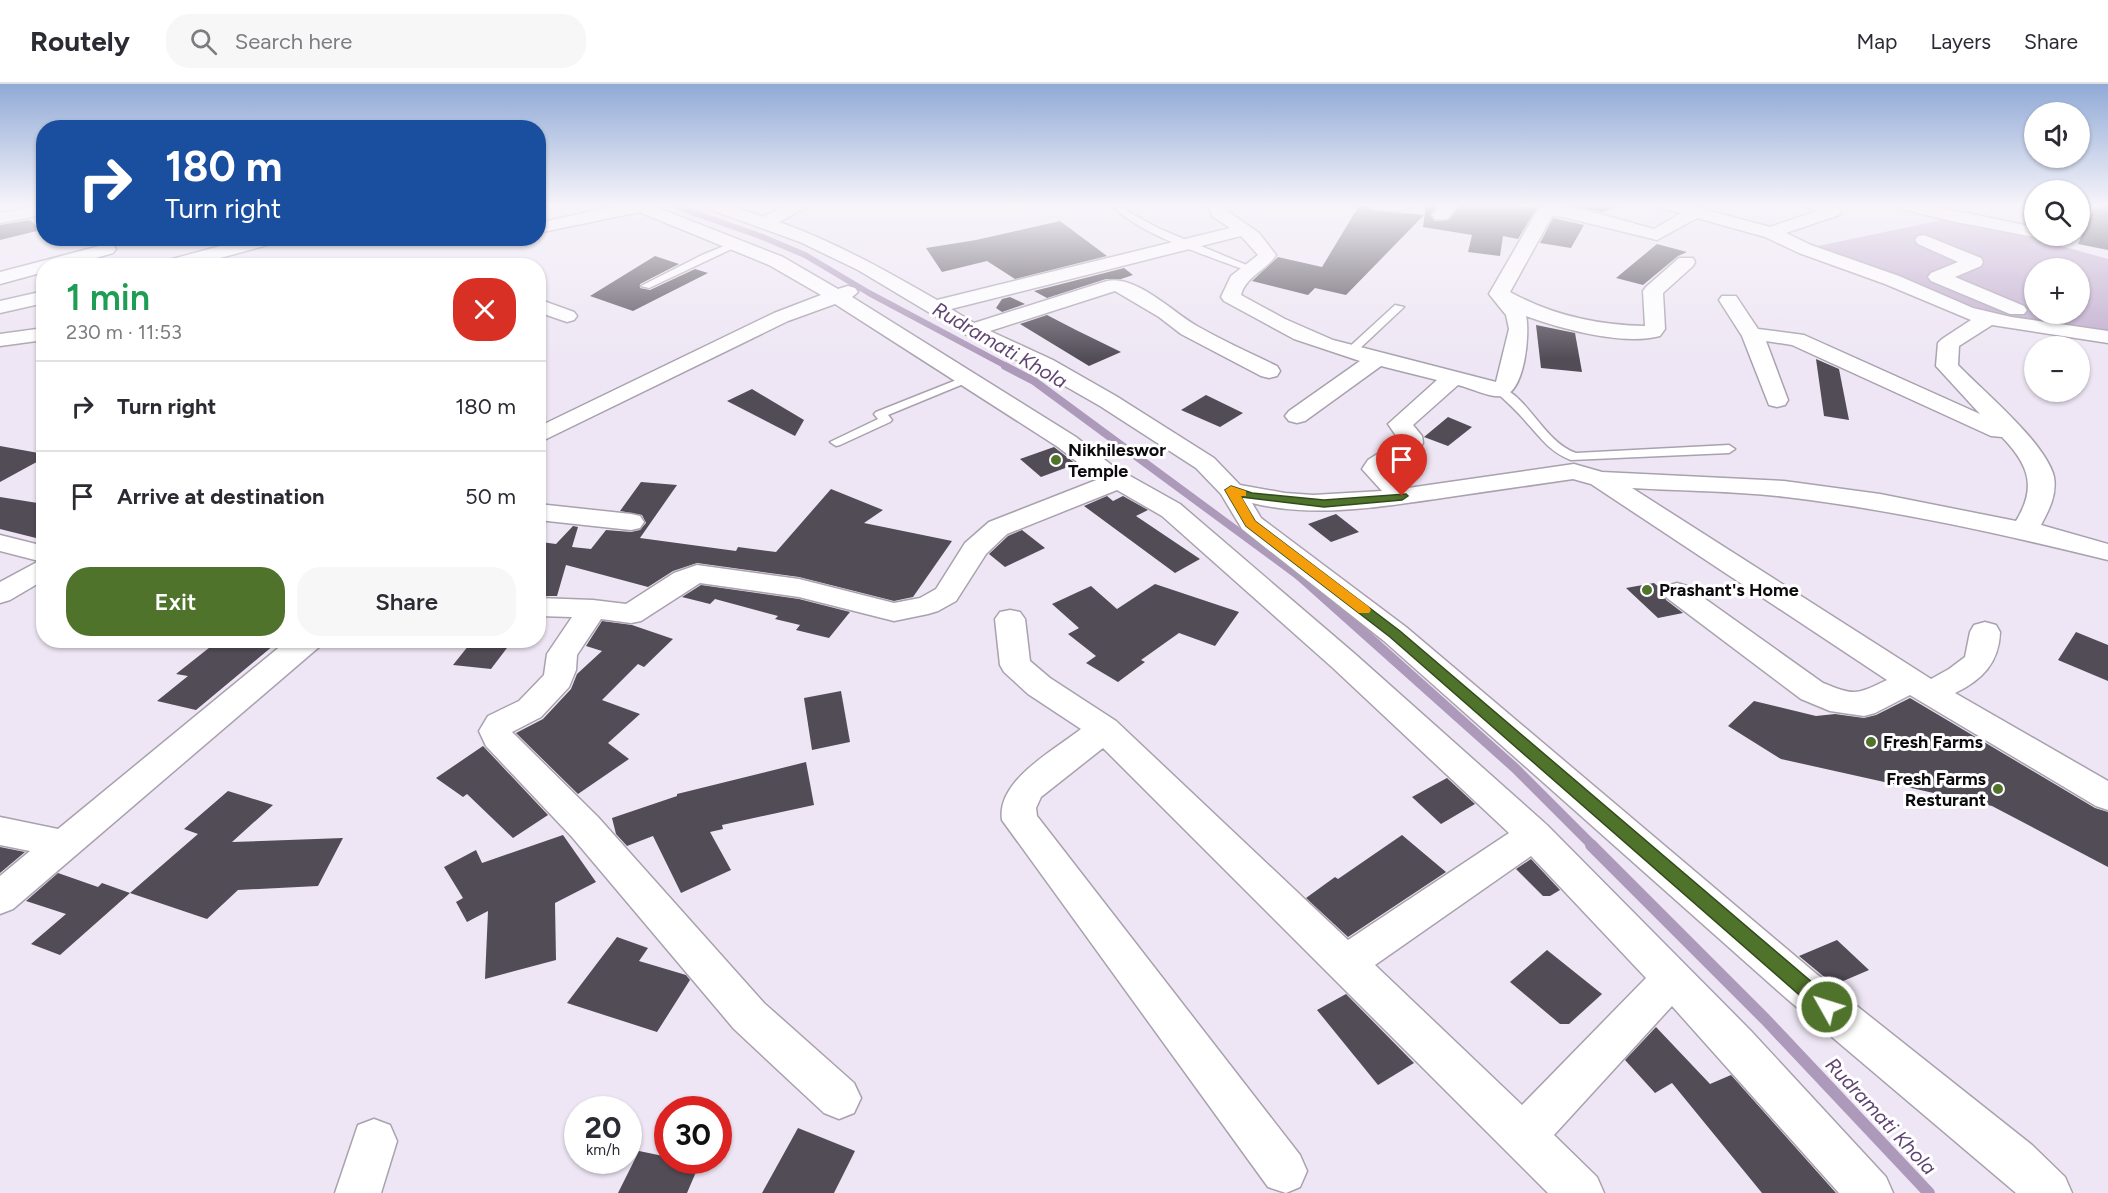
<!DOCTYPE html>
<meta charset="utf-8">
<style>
:root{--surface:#fff;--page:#f7f7f7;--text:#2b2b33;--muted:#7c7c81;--line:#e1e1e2;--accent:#4f732b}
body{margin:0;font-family:Figtree,sans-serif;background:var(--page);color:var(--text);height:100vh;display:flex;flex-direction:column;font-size:22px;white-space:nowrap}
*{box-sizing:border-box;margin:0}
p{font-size:20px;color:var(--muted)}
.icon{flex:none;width:33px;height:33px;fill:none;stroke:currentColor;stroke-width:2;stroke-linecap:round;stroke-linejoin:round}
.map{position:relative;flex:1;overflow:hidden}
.side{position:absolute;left:36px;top:174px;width:510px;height:390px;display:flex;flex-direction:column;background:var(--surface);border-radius:24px;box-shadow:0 2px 4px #0004}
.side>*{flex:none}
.top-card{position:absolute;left:36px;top:36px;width:510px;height:126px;border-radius:24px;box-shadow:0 2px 4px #0004;background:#1a4fa0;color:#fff;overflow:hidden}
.controls{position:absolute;left:2024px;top:18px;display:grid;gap:12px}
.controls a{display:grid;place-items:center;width:66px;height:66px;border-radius:50%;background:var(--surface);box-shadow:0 2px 4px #0004;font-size:30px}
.speed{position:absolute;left:564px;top:1012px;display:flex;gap:12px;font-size:30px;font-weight:700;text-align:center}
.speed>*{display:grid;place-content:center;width:78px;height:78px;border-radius:50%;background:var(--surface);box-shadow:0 2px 4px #0004;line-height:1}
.speed small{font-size:15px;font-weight:400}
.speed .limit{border:9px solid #d22;background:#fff;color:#111}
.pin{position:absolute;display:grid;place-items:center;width:51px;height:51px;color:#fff;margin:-62px -26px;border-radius:50% 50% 50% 0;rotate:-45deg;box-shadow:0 0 6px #0007}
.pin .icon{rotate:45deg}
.me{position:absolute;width:66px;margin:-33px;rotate:309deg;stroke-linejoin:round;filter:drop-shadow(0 0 4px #0008)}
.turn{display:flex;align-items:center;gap:21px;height:126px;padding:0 30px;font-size:27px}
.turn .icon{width:78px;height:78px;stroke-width:2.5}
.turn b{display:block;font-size:42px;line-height:51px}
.round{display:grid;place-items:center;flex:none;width:63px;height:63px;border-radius:24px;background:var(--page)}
.headline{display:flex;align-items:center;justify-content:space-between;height:102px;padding:0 30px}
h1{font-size:36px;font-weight:600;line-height:45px;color:#1e9e55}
.cta{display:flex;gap:12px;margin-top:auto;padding:12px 30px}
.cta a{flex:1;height:69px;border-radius:24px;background:var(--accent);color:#fff;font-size:24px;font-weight:600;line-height:69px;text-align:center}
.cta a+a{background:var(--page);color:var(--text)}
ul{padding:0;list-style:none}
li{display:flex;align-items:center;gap:18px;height:90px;padding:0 30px;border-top:2px solid var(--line)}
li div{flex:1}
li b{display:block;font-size:22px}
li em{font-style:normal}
header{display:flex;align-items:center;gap:36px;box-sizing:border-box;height:84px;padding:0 30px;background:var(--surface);border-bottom:2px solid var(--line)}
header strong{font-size:28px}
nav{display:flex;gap:33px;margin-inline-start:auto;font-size:21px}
.search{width:420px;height:54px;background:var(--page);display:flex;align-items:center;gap:15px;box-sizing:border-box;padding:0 21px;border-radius:24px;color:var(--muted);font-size:22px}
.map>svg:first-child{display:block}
.forest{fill:#c0accd;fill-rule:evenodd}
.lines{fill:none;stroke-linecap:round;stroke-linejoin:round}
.stream-far3{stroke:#ad9aba;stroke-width:6}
.stream-far2{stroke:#ad9aba;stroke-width:8}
.stream-far1{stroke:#ad9aba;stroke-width:10}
.stream{stroke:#ad9aba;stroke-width:12}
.building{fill:#524c57}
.lane-casing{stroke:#a9a1ae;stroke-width:3}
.street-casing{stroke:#a9a1ae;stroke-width:3}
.lane{fill:#fff;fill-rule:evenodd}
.street{fill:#fff;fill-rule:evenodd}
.route{fill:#4f732b;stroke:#334b1c;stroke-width:1.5}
.slow{fill:#f59e0b}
.poi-dot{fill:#4f732b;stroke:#fff;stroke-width:2}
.labels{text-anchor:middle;stroke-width:6;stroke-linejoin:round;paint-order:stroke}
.poi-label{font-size:18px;font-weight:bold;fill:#0d0a0e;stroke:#fff;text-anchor:start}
.water-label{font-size:20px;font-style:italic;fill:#5f4372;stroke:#fff}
</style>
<header>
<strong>Routely</strong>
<div class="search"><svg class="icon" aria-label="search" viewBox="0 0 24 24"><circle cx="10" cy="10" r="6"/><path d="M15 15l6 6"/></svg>Search here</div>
<nav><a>Map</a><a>Layers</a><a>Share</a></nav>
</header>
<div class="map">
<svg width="2108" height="1109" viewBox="0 0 2108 1109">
<rect width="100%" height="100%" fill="#eee6f4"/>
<!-- forest -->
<path class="forest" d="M1947,135L2040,156L2108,175V247L2007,235L1813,163ZM2034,184H2079V230H2034Z"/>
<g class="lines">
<!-- stream-far3 -->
<polyline class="stream-far3" points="669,120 760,152 805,171 869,209 1008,283"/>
<!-- stream-far2 -->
<polyline class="stream-far2" points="1005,282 1034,297 1300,493"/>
<!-- stream-far1 -->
<polyline class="stream-far1" points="1299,491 1515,684 1593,762"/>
<!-- stream -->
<polyline class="stream" points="1591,761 1765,935 1929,1109"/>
</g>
<!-- building -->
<g class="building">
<polygon points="1360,120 1367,122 1371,126 1424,131 1346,211 1315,204 1308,211 1252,197 1278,173 1322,183"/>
<polygon points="1426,120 1439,120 1430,131 1435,137 1449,136 1461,120 1550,120 1538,122 1518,155 1503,152 1500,172 1468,168 1472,151 1423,143"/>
<polygon points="1552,120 1621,120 1621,121 1603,128"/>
<polygon points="2096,120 2108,120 2108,166 2078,160"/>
<polygon points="1553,134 1584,141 1571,164 1540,159"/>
<polygon points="30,136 41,146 0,156 0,141"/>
<polygon points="1060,137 1107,172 1015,195 987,177 942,188 926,164 976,156"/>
<polygon points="1657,160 1687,168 1678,172 1643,201 1616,194"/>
<polygon points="655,172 679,180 640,200 640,204 650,206 695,185 708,189 633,227 590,212"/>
<polygon points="1124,184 1133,191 1121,195 1106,195 1047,214 1034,207"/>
<polygon points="1010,213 1025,220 1002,228 996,224 1002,215"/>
<polygon points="1047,231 1076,246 1121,268 1089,282 1020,240"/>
<polygon points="1536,241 1575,249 1582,288 1541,284"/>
<polygon points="1816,275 1839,285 1849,336 1824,332"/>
<polygon points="752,305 804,336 795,352 727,317"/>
<polygon points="1206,311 1243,329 1220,343 1181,326"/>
<polygon points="1448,333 1472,343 1448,362 1424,353"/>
<polygon points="0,362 44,370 44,374 0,398"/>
<polygon points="1054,363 1076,380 1041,393 1020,375"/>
<polygon points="641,398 677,401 640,454 736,467 738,463 776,468 831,405 883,426 864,439 952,457 913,513 894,517 799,493 697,479 673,487 648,503 566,481 557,512 538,512 538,480 543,474 538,473 541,458 556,460 573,442 578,443 572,463 591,465 606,446 631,448 640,446 646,439 642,431 620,427"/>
<polygon points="1107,412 1113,417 1123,412 1148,426 1136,432 1200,475 1175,489 1084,422"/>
<polygon points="0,413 44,420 44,456 0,445"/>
<polygon points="1336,430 1359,448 1331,458 1308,440"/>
<polygon points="1022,446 1045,464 1005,483 989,470 1008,452"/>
<polygon points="1654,499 1662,506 1666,516 1683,529 1658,534 1626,504"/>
<polygon points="1155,500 1239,528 1215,562 1179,549 1141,576 1145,578 1118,598 1086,579 1096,572 1068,550 1079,544 1052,520 1091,502 1117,525"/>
<polygon points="701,501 799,515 850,528 829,554 796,546 800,541 775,535 778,532 715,515 710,520 682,513"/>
<polygon points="602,537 632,541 673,555 644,583 638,580 602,616 640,630 608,659 629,675 578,710 516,649 543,635 571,605 577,590 602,567 586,562"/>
<polygon points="2076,548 2108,561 2108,597 2058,576"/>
<polygon points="219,556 280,556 196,626 157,617 188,592 176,590"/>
<polygon points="473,556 481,556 510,560 491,585 453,581"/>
<polygon points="841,607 850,658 812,666 804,614"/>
<polygon points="1910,614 2095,724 2108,728 2108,783 1992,722 1781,675 1728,642 1754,617 1816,632 1835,630 1864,634 1876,631"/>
<polygon points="483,662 548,731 513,754 467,710 463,713 436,694"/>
<polygon points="806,678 814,721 722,741 723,745 710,748 731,786 681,809 653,752 627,762 616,750 612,734 677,712 677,710"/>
<polygon points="1447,694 1475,720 1441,740 1412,713"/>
<polygon points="228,707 273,721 232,758 343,754 318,802 238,806 207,835 130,809 198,750 184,745"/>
<polygon points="563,751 596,798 555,819 556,876 485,895 488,827 467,838 456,818 463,814 444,783 476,766 482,779"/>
<polygon points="1402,751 1446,788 1348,853 1306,814 1335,793 1338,795"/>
<polygon points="0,763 25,768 0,789"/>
<polygon points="1531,775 1560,806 1550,812 1543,812 1516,785"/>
<polygon points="58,789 98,803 102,799 130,809 60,871 31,860 66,830 26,817"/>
<polygon points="617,853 648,864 639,877 686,891 690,896 657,948 567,919"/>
<polygon points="1837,856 1869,886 1834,901 1799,872"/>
<polygon points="1547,866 1602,910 1569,940 1560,940 1510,898"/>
<polygon points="1346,910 1414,979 1378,1001 1317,926"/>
<polygon points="1656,943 1710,1000 1731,991 1836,1109 1762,1109 1672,999 1655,1009 1625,976"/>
<polygon points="798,1044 855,1067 834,1109 762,1109"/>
<polygon points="639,1067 668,1073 668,1077 683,1077 699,1081 687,1109 618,1109"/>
</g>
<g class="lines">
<defs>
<g id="lane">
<path d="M1111,120H1120L1127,127L1160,145L1256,185L1248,187C1209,172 1138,151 1111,120Z"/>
<polygon points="734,158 742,160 649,204 641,202 702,171"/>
<polygon points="1395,221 1404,223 1355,269 1347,269 1347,265"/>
<polygon points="969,291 973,292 973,296 888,331 892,336 890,338 840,361 836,362 830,358 878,335 874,330 876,328"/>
<path d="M1500,303C1528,312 1544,358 1576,369L1729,361L1735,365L1729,369L1571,376C1550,368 1541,354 1527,339C1518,328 1507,318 1496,308L1494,306Z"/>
</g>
<g id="street">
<path d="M625,120H648L783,173L838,205L848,202L855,204L858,208L852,213L1076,353L1114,383L1180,420L1355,570L1547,741L1751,947L1886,1093L1893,1109H1839L1672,922L1554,1051L1597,1093L1604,1109H1548L1103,664L1041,713L1036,724L1037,732L1300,1071L1307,1087L1300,1103L1286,1109L1268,1103L1002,736C996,697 1053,667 1081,645L1028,610L1004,588L1000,581L995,535L1000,528L1010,526L1020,528L1025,535L1030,577L1050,594L1116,637L1348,856L1509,749L1333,584L1162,432L1117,406L1007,450L986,470L956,517L938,527L928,530L894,537L799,513L700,499L641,537L631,539L601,535L577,571L576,586L569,603L541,633L512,648L598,733L764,919L854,999L861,1014L854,1029L839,1035L824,1029L734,945L572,753L486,662L479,647L488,632L519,617L544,591L547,570L572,533L538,532V514L593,516L626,520L674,489L697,481L799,495L894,519L920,514L936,505L965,459L989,438L1099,395L1058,363L835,220L788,237L538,359V343L774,229L821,211L769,181L639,128L538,149V139ZM1531,772L1646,894L1522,1021L1375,881Z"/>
<path d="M704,120H727L763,133L787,120H807L805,124L779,138C835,158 885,186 937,216L1230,144L1212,132L1208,120H1224L1226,126L1259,149L1276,171C1266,187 1246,192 1241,211L1285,235L1333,256L1496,298L1509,245L1506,231L1489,210L1537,127L1540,123C1565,117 1627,138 1654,145L1681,129L1660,124L1658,120H1684L1770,143L1817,127L1808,124L1806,120C1818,120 1833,117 1842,127L1839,131L1786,149L1811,161L1899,192L1973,224L2011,233L2108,247V259L1992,241L1959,262L1958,281C1983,307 2046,359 2054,393C2057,411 2049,426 2041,441L2108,460V476C2002,450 1895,426 1786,413C1735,407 1683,407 1632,404L1931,595L1949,585L1965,573L1970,548L1974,541L1985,538L1996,541L2000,548C1999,579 1982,596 1955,609L2108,697V726L2096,722L1910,611L1875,629L1864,632L1830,627L1801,615L1667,514L1663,508L1667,502L1677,499L1687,502L1823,599C1855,612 1856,611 1887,596L1591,400L1573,395C1532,401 1490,407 1449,413C1385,422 1316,435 1252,419L1261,434L1406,543L1814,888L2032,1061L2065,1093L2072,1109H2016L1786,914L1384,557L1242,445L1221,410L1196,384L1100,322L1037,286L965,250L858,186L800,158L706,124ZM1552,132L1563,133L1657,156L1697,134L1765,153L1799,169L1885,200L1971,236L1942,255L1938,259L1936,282L1980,330L1804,251L1758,245L1736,212H1722L1719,216L1742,252L1769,321L1777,323L1785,321L1788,316L1766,257L1792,261L1991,352L2002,353C2029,381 2037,403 2016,437L1880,410L1784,397L1602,388L1574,380L1408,404L1388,385L1420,364L1423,359L1422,352L1413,341L1458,301C1471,304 1490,314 1503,312C1525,308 1530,249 1526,232C1562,245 1623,262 1660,252L1665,245L1663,209L1693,182L1695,178L1693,174H1679L1646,203L1643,207L1645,242C1597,241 1552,231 1510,208ZM1241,152L1258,171L1231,192L1221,213L1224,217L1294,255L1360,277L1289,327L1285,332L1289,337L1297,339L1305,337L1381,282L1437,296L1388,340L1399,356L1368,376L1362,385L1382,407L1313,411L1285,409L1240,401L1214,374L1116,312L1053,276L990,247L1115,207L1159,233L1181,250L1261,292L1269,294L1277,292L1280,287L1277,282C1250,269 1223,257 1197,242C1174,229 1135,190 1107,197L974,239L951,225Z"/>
<polygon points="1369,120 1413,120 1411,124 1392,127 1371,124"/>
<polygon points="1442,120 1459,120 1447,135 1435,135 1432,131"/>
<polygon points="1896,120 1923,120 2034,143 2034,152 2040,152 2034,153 1951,137 1898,124"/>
<polygon points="39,122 44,123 44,134 37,132 0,139 0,129"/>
<polygon points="1924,151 1981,174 1983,178 1981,182 1955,193 2024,222 2027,226 2024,230 2010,230 1931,197 1928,193 1931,189 1958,178 1918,160 1915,156 1918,152"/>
<polygon points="250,154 278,155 275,159 191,182 159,182 161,178"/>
<polygon points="107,160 113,161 116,165 113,169 68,182 44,182 44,188 0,200 0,188"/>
<polygon points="44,207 44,219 0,229 0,217"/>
<polygon points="538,215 574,228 577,232 574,236 567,238 538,228"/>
<polygon points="44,244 44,256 0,262 0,250"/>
<polygon points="538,420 631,430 640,432 644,438 640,444 631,446 538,436"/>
<polygon points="0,451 44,462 44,496 10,516 0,519 0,498 39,477 0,467"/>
<polygon points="288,556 323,556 319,563 13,825 0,830 0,792 30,767 0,761 0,733 58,745"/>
<polygon points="374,1035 390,1041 397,1057 381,1109 335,1109 358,1041"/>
</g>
</defs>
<!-- lane casing -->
<use href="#lane" class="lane-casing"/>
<!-- street casing -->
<use href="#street" class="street-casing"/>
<!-- lane -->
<use href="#lane" class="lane"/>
<!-- street -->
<use href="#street" class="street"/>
</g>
<!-- sky -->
<linearGradient id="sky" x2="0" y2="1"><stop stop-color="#90aad6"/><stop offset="0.44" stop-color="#f7f4fa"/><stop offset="1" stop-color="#f7f4fa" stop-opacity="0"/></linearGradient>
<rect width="2108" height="275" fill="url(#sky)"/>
<!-- route -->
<polygon class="route" points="1231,402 1252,409 1324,416 1406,410 1408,412 1402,416 1324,423 1241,413 1255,437 1400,547 1834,917 1836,923 1834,929 1827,931 1820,929 1390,553 1246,442 1225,406"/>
<!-- slow -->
<polygon class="slow" points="1231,402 1246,407 1246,412 1241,412 1255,437 1369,523 1371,526 1369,529 1359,529 1246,442 1225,406"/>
<!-- markers -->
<g class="poi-dot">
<circle cx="1056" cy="376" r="6"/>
<circle cx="1647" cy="506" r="6"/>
<circle cx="1871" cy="658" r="6"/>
<circle cx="1998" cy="705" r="6"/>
</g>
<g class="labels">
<!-- poi labels -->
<g class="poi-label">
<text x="1068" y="372">Nikhileswor<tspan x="1068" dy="21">Temple</tspan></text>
<text x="1659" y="512">Prashant's Home</text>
<text x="1883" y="664">Fresh Farms</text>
<text x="1986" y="701" text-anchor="end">Fresh Farms<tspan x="1986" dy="21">Resturant</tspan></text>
</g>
<!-- water labels -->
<g class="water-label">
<text transform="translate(1000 261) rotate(30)" y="7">Rudramati Khola</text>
<text transform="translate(1881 1032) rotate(47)" y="7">Rudramati Khola</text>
</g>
</g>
</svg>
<div class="controls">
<a><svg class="icon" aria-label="sound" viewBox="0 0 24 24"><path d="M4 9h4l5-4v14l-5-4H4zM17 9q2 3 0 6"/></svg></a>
<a><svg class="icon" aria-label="search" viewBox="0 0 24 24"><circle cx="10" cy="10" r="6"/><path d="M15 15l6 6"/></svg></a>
<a>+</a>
<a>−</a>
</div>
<div class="speed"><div>20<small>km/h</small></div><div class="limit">30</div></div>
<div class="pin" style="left:1402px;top:412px;background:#d93025"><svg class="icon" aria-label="arrive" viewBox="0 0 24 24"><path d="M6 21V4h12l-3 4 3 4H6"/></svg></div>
<svg class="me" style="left:1827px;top:923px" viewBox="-20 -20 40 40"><circle r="17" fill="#4f732b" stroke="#fff" stroke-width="3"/><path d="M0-11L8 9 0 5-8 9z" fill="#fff"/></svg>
<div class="top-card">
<div class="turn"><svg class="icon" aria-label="right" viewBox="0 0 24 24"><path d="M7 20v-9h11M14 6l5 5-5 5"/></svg><div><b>180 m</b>Turn right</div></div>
</div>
<section class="side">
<div class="headline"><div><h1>1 min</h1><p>230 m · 11:53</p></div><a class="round" style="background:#d93025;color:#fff"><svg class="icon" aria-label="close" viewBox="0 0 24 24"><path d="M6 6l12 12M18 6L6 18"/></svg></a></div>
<ul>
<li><svg class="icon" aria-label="right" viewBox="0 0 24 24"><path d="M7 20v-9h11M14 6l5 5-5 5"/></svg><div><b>Turn right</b></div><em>180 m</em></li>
<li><svg class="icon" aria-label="arrive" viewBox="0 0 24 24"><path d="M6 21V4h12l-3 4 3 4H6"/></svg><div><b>Arrive at destination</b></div><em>50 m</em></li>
</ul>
<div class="cta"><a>Exit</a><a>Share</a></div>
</section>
</div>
